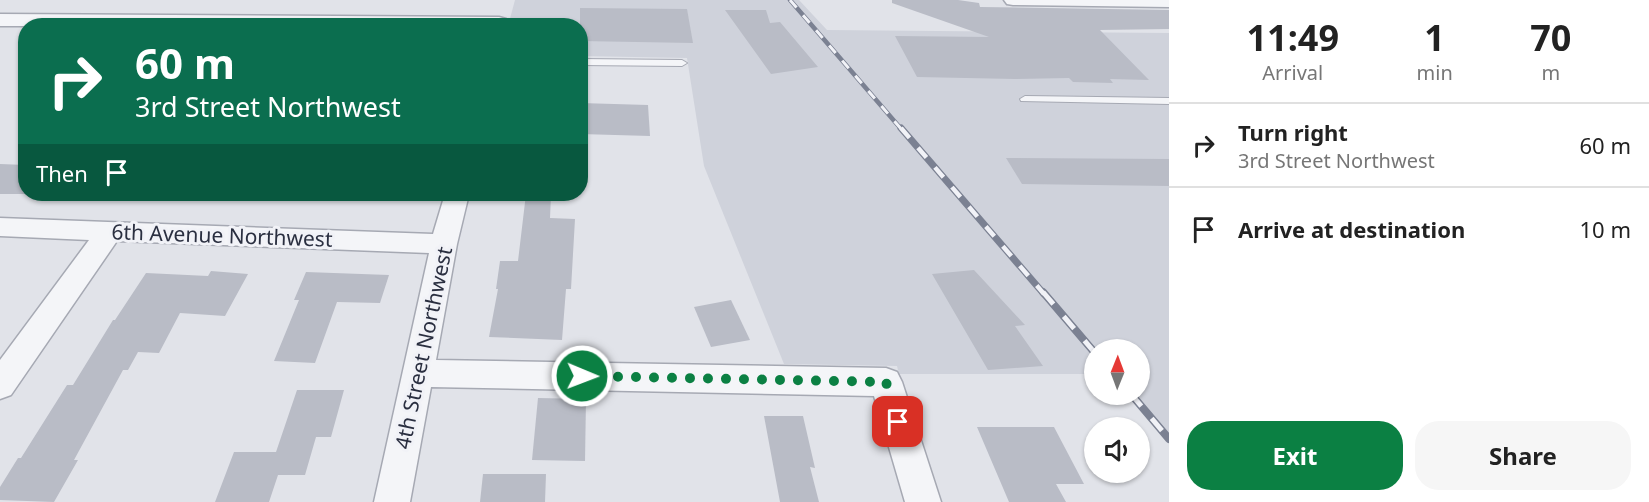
<!DOCTYPE html>
<style>
:root{--surface:#fff;--page:#f6f6f6;--text:#222;--muted:#767676;--line:#e0e0e0;--accent:#0b8043}
body{margin:0;font-family:"Noto Sans",sans-serif;background:var(--page);color:var(--text);height:100vh;display:flex;flex-direction:column;font-size:22px;white-space:nowrap}
*{box-sizing:border-box;margin:0}
p{font-size:20px;color:var(--muted)}
.icon{flex:none;width:33px;height:33px;fill:none;stroke:currentColor;stroke-width:2;stroke-linecap:round;stroke-linejoin:round}
.map{position:relative;flex:1;overflow:hidden}
.sheet{display:flex;flex-direction:column;background:var(--surface);width:480px}
.sheet>*{flex:none}
.banner{position:absolute;left:18px;top:18px;width:570px;height:183px;border-radius:24px;box-shadow:0 2px 4px #0004;background:#0b6e4f;color:#fff;overflow:hidden}
.needle{width:39px;rotate:1deg}
.fabs{position:absolute;left:1084px;top:339px;display:grid;gap:12px}
.fabs a{display:grid;place-items:center;width:66px;height:66px;border-radius:50%;background:var(--surface);box-shadow:0 2px 4px #0004;font-size:30px}
.pin{position:absolute;display:grid;place-items:center;width:51px;height:51px;color:#fff;margin:-26px;border-radius:12px;box-shadow:0 3px 9px #0006}
.me{position:absolute;width:66px;margin:-33px;rotate:91deg;stroke-linejoin:round;filter:drop-shadow(0 0 4px #0008)}
.turn{display:flex;align-items:center;gap:21px;height:126px;padding:0 18px;font-size:27px}
.turn .icon{width:78px;height:78px;stroke-width:2.5}
.turn b{display:block;font-size:42px;line-height:51px}
.then{display:flex;align-items:center;height:57px;padding:0 18px;background:#0003;gap:12px;font-size:22px}
.eta{display:flex;justify-content:space-evenly;align-items:center;height:102px;text-align:center}
.eta b{font-size:36px;font-weight:700;line-height:42px}
.cta{display:flex;gap:12px;margin-top:auto;padding:12px 18px}
.cta a{flex:1;height:69px;border-radius:24px;background:var(--accent);color:#fff;font-size:24px;font-weight:700;line-height:69px;text-align:center}
.cta a+a{background:var(--page);color:var(--text)}
ul{padding:0;list-style:none}
li{display:flex;align-items:center;gap:18px;height:84px;padding:0 18px;border-top:2px solid var(--line)}
li div{flex:1}
li b{display:block;font-size:22px}
li em{font-style:normal}
main{display:flex;flex:1;min-height:0}
.map>svg:first-child{display:block}
.built{fill:#cfd2db}
.building{fill:#b9bcc6}
.lines{fill:none;stroke-linecap:round;stroke-linejoin:round}
.lane-casing{stroke:#a6a9b3;stroke-width:2}
.street-casing{stroke:#a6a9b3;stroke-width:3}
.lane{fill:#f4f5f8;fill-rule:evenodd}
.street{fill:#f4f5f8;fill-rule:evenodd}
.rail-far2-casing{stroke:#7b8192;stroke-width:4.5}
.rail-far1-casing{stroke:#7b8192;stroke-width:7}
.rail-casing{stroke:#7b8192;stroke-width:8}
.rail-far2{stroke:#f1f2f7;stroke-width:3;stroke-dasharray:10;stroke-linecap:butt}
.rail-far1{stroke:#f1f2f7;stroke-width:4.5;stroke-dasharray:13;stroke-linecap:butt}
.rail{stroke:#f1f2f7;stroke-width:5;stroke-dasharray:16;stroke-linecap:butt}
.route{stroke:#0b8043;stroke-width:10;stroke-dasharray:0 18}
.labels{text-anchor:middle;stroke-width:6;stroke-linejoin:round;paint-order:stroke}
.street-label{font-size:21px;fill:#2a2f40;stroke:#f1f2f7}
</style>
<main>
<div class="map">
<svg width="1169" height="502" viewBox="0 0 1169 502">
<rect width="100%" height="100%" fill="#e1e3e9"/>
<!-- built -->
<polygon class="built" points="515,0 799,0 827,30 1169,33 1169,440 1130,395 1140,394 1140,350 1095,350 1095,374 899,374 897,366 784,364 704,166 687,58 581,56 580,26 508,26"/>
<!-- building -->
<g class="building">
<polygon points="892,0 958,0 979,3 980,7 1169,10 1169,29 1100,30 1149,80 1110,79 1113,83 1073,82 1069,78 1015,79 917,77 895,36 989,37 892,3"/>
<polygon points="580,8 687,9 693,43 580,41"/>
<polygon points="725,10 766,10 770,23 780,22 818,67 771,74"/>
<polygon points="580,103 648,105 650,136 580,134"/>
<polygon points="1006,158 1169,159 1169,186 1022,184"/>
<polygon points="0,164 26,165 26,194 0,194"/>
<polygon points="526,194 551,194 550,218 575,219 571,289 566,289 562,340 489,337 498,289 496,289 500,261 518,261"/>
<polygon points="974,270 1025,325 1015,326 1043,366 988,370 932,274"/>
<polygon points="211,271 248,274 225,316 180,313 159,353 138,352 128,370 123,370 74,460 78,460 54,502 0,500 0,487 18,458 21,458 67,385 73,385 113,320 115,320 146,273 208,276"/>
<polygon points="306,272 389,275 380,303 337,302 315,363 274,361 299,300 294,300"/>
<polygon points="731,300 750,340 711,347 694,307"/>
<polygon points="297,390 344,390 331,437 316,437 305,475 278,475 269,502 215,502 234,452 276,452"/>
<polygon points="538,398 586,399 585,461 532,460"/>
<polygon points="764,416 803,416 815,468 810,467 819,502 780,502"/>
<polygon points="977,427 1054,427 1084,484 1056,484 1066,502 1009,502"/>
<polygon points="483,474 546,474 545,502 480,502"/>
</g>
<g class="lines">
<defs>
<g id="lane">
<polygon points="580,59 682,60 687,63 682,66 580,65"/>
<polygon points="1025,96 1169,98 1169,104 1021,101 1020,99"/>
</g>
<g id="street">
<polygon points="1004,0 1169,0 1169,7 1013,5 1007,4"/>
<polygon points="0,14 499,17 506,19 508,23 507,26 0,26"/>
<polygon points="445,194 469,194 457,244 436,360 886,368 897,372 902,382 941,502 905,502 874,396 431,387 410,502 374,502 429,253 117,241 11,395 0,399 0,360 89,240 0,236 0,218 433,234"/>
</g>
</defs>
<!-- lane casing -->
<use href="#lane" class="lane-casing"/>
<!-- street casing -->
<use href="#street" class="street-casing"/>
<!-- lane -->
<use href="#lane" class="lane"/>
<!-- street -->
<use href="#street" class="street"/>
<defs>
<polyline id="rail-far2" points="790,0 902,130"/>
<polyline id="rail-far1" points="901,128 1044,294"/>
<g id="rail">
<polyline points="1043,292 1095,353"/>
<polyline points="1131,394 1169,439"/>
</g>
</defs>
<!-- rail-far2 casing -->
<use href="#rail-far2" class="rail-far2-casing"/>
<!-- rail-far1 casing -->
<use href="#rail-far1" class="rail-far1-casing"/>
<!-- rail casing -->
<use href="#rail" class="rail-casing"/>
<!-- rail-far2 -->
<use href="#rail-far2" class="rail-far2"/>
<!-- rail-far1 -->
<use href="#rail-far1" class="rail-far1"/>
<!-- rail -->
<use href="#rail" class="rail"/>
</g>
<g class="lines">
<!-- route -->
<polyline class="route" points="582,376 886,382 898,422"/>
</g>
<g class="labels">
<!-- street labels -->
<g class="street-label">
<text transform="translate(222 236) rotate(2)" y="7">6th Avenue Northwest</text>
<text transform="translate(424 348) rotate(-78)" y="7">4th Street Northwest</text>
</g>
</g>
</svg>
<div class="fabs">
<a><svg class="needle" viewBox="-14 -14 28 28"><path d="M0-13l5 13h-10z" fill="#e53935"/><path d="M0 13l5-13h-10z" fill="#767676"/></svg></a>
<a><svg class="icon" aria-label="sound" viewBox="0 0 24 24"><path d="M4 9h4l5-4v14l-5-4H4zM17 9q2 3 0 6"/></svg></a>
</div>
<div class="pin" style="left:898px;top:422px;background:#d93025"><svg class="icon" aria-label="arrive" viewBox="0 0 24 24"><path d="M6 21V4h12l-3 4 3 4H6"/></svg></div>
<svg class="me" style="left:582px;top:376px" viewBox="-20 -20 40 40"><circle r="17" fill="#0b8043" stroke="#fff" stroke-width="3"/><path d="M0-11L8 9 0 5-8 9z" fill="#fff"/></svg>
<div class="banner">
<div class="turn"><svg class="icon" aria-label="right" viewBox="0 0 24 24"><path d="M7 20v-9h11M14 6l5 5-5 5"/></svg><div><b>60 m</b>3rd Street Northwest</div></div>
<div class="then">Then<svg class="icon" aria-label="arrive" viewBox="0 0 24 24"><path d="M6 21V4h12l-3 4 3 4H6"/></svg></div>
</div>
</div>
<section class="sheet">
<div class="eta">
<div><b>11:49</b><p>Arrival</p></div>
<div><b>1</b><p>min</p></div>
<div><b>70</b><p>m</p></div>
</div>
<ul>
<li><svg class="icon" aria-label="right" viewBox="0 0 24 24"><path d="M7 20v-9h11M14 6l5 5-5 5"/></svg><div><b>Turn right</b><p>3rd Street Northwest</p></div><em>60 m</em></li>
<li><svg class="icon" aria-label="arrive" viewBox="0 0 24 24"><path d="M6 21V4h12l-3 4 3 4H6"/></svg><div><b>Arrive at destination</b></div><em>10 m</em></li>
</ul>
<div class="cta"><a>Exit</a><a>Share</a></div>
</section>
</main>
